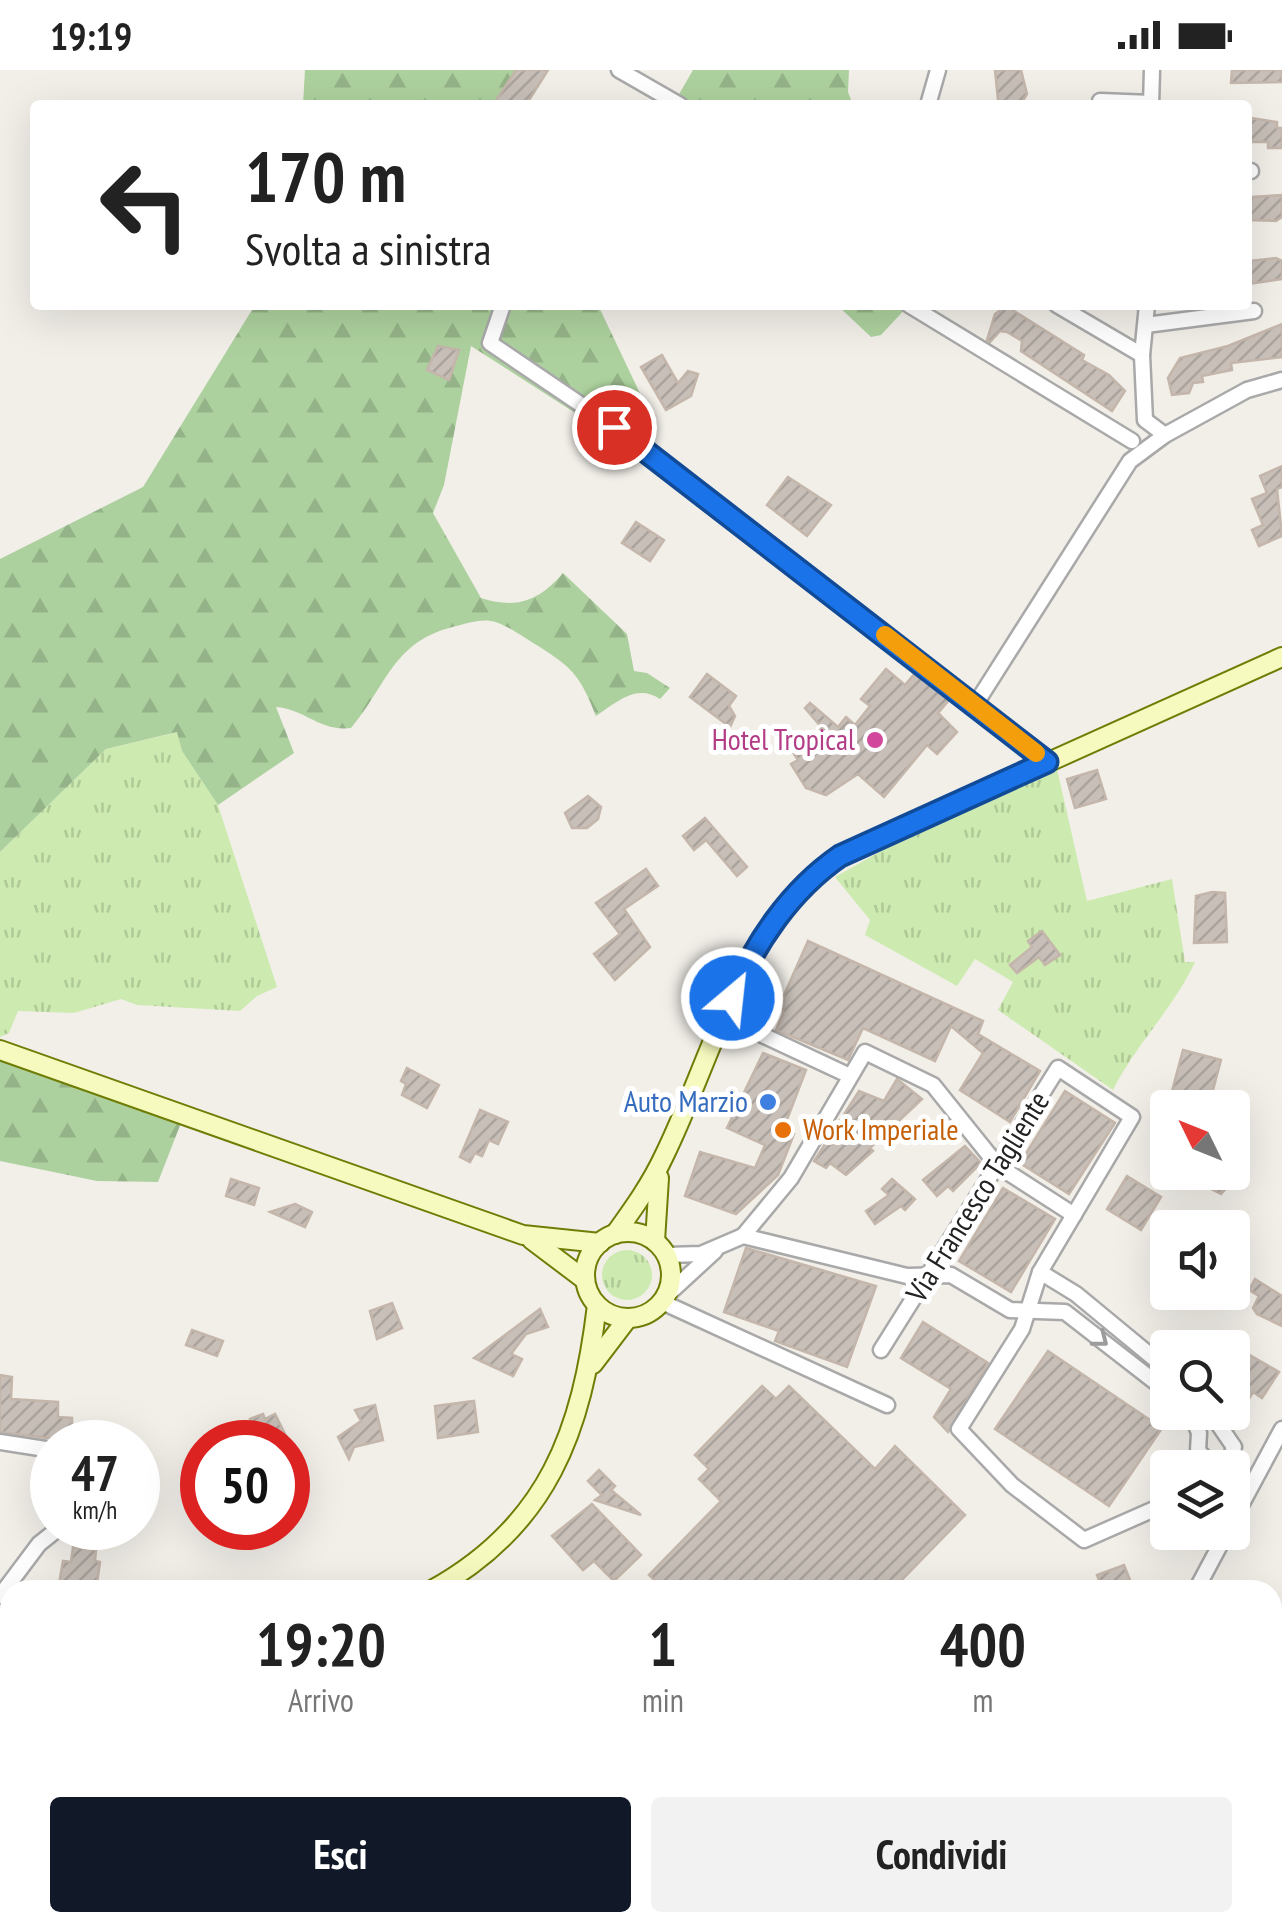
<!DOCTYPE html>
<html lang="it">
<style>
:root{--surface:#fff;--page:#f2f2f2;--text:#222;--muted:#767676;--accent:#111827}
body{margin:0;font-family:"PT Sans Narrow",sans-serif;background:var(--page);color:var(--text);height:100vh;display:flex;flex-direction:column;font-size:38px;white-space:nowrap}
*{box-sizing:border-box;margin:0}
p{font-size:32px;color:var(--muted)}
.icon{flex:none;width:55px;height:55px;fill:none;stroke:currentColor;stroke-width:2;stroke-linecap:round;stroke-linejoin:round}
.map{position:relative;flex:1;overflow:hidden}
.sheet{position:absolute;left:0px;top:1510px;width:1282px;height:352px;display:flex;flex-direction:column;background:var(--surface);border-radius:30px 30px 0 0;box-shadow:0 10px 40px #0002}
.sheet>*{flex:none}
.guide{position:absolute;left:30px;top:30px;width:1222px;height:210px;border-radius:10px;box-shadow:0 10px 40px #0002;background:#fff;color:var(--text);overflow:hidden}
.needle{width:65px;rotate:313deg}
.tools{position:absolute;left:1150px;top:1020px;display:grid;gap:20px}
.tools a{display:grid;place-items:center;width:100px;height:100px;border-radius:10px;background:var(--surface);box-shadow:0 10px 40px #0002;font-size:50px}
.speed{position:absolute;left:30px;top:1350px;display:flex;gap:20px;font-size:50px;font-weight:700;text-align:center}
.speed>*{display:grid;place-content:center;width:130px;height:130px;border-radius:50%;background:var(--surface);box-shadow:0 10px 40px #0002;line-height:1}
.speed small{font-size:25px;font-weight:400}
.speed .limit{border:15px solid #d22;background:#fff;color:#111}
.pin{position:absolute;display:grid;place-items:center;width:85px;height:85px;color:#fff;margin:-42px;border:5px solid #fff;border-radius:50%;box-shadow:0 2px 10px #0007}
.me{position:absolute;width:110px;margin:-55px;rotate:28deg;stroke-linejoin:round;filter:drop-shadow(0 0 8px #0008)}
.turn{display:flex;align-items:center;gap:35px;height:210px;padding:0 50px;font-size:45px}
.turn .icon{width:130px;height:130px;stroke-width:2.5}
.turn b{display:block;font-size:70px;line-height:85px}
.eta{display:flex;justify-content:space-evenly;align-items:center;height:170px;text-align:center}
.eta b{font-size:60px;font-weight:700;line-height:70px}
.button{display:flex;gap:20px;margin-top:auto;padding:20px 50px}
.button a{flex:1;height:115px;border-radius:10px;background:var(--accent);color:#fff;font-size:40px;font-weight:700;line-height:115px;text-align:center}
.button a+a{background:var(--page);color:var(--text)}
.status{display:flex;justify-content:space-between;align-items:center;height:70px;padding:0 50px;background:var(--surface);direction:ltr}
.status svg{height:28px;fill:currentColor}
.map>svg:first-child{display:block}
.grass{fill:url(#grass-tufts)}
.forest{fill:url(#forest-firs)}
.building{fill:url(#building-hatch);stroke:#c4b6ab;stroke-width:2.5}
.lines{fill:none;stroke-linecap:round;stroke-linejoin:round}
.street-casing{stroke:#a9a9a9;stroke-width:19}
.secondary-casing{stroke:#707d05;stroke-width:22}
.street{stroke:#fff;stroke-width:14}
.secondary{stroke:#f7fabf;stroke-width:18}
.oneway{stroke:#9c9c9c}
.route-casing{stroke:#114b97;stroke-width:25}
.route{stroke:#1a73e8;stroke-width:18}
.slow{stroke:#f59e0b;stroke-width:18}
.hotel-dot{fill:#d1479c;stroke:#fff;stroke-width:4}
.shop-dot{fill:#3f7fe0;stroke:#fff;stroke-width:4}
.food-dot{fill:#e8710a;stroke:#fff;stroke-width:4}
.labels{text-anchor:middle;stroke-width:10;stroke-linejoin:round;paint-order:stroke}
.hotel-label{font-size:30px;fill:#b23c85;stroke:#fff;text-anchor:end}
.shop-label{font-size:30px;fill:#366cbe;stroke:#fff;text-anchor:end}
.food-label{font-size:30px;fill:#c56008;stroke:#fff;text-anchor:start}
.street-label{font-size:30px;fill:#222;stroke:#fff}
</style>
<div class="status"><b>19:19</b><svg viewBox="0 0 49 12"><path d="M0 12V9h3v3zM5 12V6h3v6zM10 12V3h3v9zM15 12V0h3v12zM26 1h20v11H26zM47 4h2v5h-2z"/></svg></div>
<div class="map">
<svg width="1282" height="1862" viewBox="0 0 1282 1862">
<defs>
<pattern id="grass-tufts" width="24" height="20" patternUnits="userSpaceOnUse" patternTransform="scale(2.5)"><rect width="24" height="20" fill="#cdebb0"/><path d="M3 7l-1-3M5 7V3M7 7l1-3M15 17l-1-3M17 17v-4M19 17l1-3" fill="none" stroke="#b0c997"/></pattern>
<pattern id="forest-firs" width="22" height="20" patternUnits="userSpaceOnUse" patternTransform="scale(2.5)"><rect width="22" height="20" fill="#add19e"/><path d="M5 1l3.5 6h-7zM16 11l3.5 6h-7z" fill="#95b388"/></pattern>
<pattern id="building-hatch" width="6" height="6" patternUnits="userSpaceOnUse" patternTransform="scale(2.5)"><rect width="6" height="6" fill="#c7bfb8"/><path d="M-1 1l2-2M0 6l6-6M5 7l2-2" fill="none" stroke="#aba49e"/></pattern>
</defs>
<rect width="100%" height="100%" fill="#f2efe9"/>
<!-- grass -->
<g class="grass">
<polygon points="178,662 182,681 218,735 277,917 257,926 240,941 137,935 121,929 74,943 18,941 9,963 0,967 0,782 106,679"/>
<path d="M1057,699L1087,831L1172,809L1185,892H1195C1173,939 1136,974 1113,1020L998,940L1013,912L975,889L957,916L865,865L870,850L835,807L904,768Z"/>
<circle cx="627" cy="1205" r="25"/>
</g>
<!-- forest -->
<g class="forest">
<polygon points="305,0 516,0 494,35 303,35"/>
<polygon points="693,0 849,0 848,22 853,35 674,33"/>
<path d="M255,235H598L655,355L651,369L631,379L471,276L444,415L433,443L481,528C516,539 538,532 563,503L627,564L634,601L647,603L670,618L660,629C636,613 616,633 596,646C578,599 568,595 527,569C491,546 489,547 449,558C392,574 386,617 351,658C320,662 305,639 276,637L294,683L218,735L182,681L177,662L106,679L0,782V489L143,417Z"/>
<polygon points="837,235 909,235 881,265 871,267"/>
<polygon points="0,991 181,1053 158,1112 97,1111 0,1091"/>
</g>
<!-- building -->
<g class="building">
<polygon points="516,0 548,0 526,35 493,35"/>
<polygon points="995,0 1021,0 1027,24 1022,32 1004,35 998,30"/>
<polygon points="1232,0 1282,0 1282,12 1231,13"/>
<polygon points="1251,48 1277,52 1277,58 1282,58 1282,78 1268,78 1268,72 1248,72"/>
<polygon points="1282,125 1282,147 1276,151 1248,150 1252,127"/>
<polygon points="1276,188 1282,191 1282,209 1248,214 1248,191"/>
<polygon points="1006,236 1084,285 1082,290 1109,305 1125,321 1112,341 1021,281 1022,271 1007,262 1000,261 990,272 987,270 995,244"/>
<polygon points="1282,254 1282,287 1231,293 1232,300 1202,306 1203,312 1193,313 1189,323 1172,325 1168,308 1180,288 1228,276"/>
<polygon points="438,276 459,280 449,310 427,300"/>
<polygon points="662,285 678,313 688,301 698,304 691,326 666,340 641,297"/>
<polygon points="1282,396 1282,417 1277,419 1282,466 1259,476 1252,460 1263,455 1252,429 1267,423 1260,406"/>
<polygon points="788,407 831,435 807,466 767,435"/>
<polygon points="636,452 664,470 650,491 622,473"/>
<polygon points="886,599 905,615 916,602 950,629 938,643 957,662 937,684 927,675 884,727 858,704 826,725 806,718 791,694 798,690 790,678 822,658 805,638 810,633 838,657 846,647 855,655 870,636 861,629"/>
<polygon points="707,604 736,626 729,636 735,646 730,657 690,627"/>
<polygon points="1097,700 1106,729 1075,738 1067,709"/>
<polygon points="588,726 601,737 598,749 587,758 572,758 565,743"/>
<polygon points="705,748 747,797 737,806 706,770 694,780 683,766"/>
<polygon points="646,799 658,816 624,839 650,877 615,910 594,884 620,864 596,833"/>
<polygon points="1212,822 1225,823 1227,872 1194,873 1196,826"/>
<polygon points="1042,861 1060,885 1045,895 1039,887 1017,903 1010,895 1032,877 1028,871"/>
<polygon points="808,871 983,951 978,964 1040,1001 1010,1052 960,1020 983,983 951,956 935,991 863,958 848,990 776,960 783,944 784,925"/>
<polygon points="1183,980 1221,990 1210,1031 1172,1021"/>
<polygon points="763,983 806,1000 783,1060 794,1064 778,1105 736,1144 685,1126 700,1082 755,1098 765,1075 727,1058"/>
<polygon points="407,998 439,1015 427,1038 402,1025 406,1014 401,1011"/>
<polygon points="897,1009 922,1029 870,1078 873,1081 846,1105 830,1093 826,1098 814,1091 859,1021 884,1031"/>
<polygon points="1065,1021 1115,1053 1069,1124 1020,1093"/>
<polygon points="480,1040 508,1052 498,1074 489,1070 482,1086 475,1083 470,1092 460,1087"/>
<polygon points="965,1076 981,1093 953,1121 948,1116 937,1126 923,1110"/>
<polygon points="1178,1102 1217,1102 1232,1112 1221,1124"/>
<polygon points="1127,1106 1161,1127 1141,1160 1107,1139"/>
<polygon points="231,1109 259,1118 254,1135 226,1126"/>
<polygon points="892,1109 915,1129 905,1140 901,1136 875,1154 866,1141 889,1125 882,1119"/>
<polygon points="1003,1118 1055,1149 1011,1222 959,1191"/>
<polygon points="295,1134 312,1142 305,1157 270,1142"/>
<polygon points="746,1178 876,1216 847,1297 775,1271 779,1261 724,1242"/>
<polygon points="1255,1209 1282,1226 1282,1256 1257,1244 1253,1238 1259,1226 1249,1220"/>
<polygon points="392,1233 402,1258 377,1269 370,1241"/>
<polygon points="540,1239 548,1257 526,1264 511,1284 522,1289 513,1306 474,1288"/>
<polygon points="923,1252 988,1293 948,1362 934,1347 951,1319 901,1288"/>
<polygon points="192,1260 223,1271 217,1286 186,1275"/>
<polygon points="1241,1280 1279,1302 1262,1328 1253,1322 1247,1332 1232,1323 1232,1284 1237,1286"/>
<polygon points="1048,1281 1162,1358 1109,1436 995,1359"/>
<polygon points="0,1305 12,1307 11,1329 58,1332 58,1347 72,1348 72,1357 81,1357 80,1372 0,1362"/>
<polygon points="762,1316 776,1329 789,1316 875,1399 895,1376 965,1445 892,1520 812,1520 803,1511 795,1520 665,1520 649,1505 721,1431 699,1409 709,1399 695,1385"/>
<polygon points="474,1331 478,1362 438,1368 435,1336"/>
<polygon points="375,1335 383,1370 354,1377 349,1389 338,1367 361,1351 355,1340"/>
<polygon points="263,1344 265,1349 275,1344 289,1372 229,1372 255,1360 250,1349"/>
<polygon points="599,1400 615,1416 611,1420 641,1445 595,1430 602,1425 588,1411"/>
<polygon points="592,1434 641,1485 614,1511 594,1491 583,1500 552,1466"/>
<polygon points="73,1477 96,1480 95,1491 100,1492 96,1520 58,1520 63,1491 71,1492"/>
<polygon points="1124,1495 1134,1520 1103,1520 1097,1505"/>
</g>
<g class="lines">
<defs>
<g id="street">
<polyline points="619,0 680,35"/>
<polyline points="1100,31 1151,33"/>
<polyline points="928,35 938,0"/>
<polyline points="1151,35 1152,0"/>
<polyline points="1248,101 1251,101"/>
<polyline points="503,235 490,273 645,378 975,635"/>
<polyline points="909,235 1132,371"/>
<polyline points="1057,235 1142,285"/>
<polyline points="1147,235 1142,285 1145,350 1165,365"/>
<polyline points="1146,255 1254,241"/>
<polyline points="1047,692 975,635 1130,391 1165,365 1247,320 1282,310"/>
<polyline points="724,947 850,1006"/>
<polyline points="743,1166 791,1108 865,982 933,1015 998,1096 1074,1145"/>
<polyline points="667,1185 701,1184 743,1166 907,1206 951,1205 1010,1240 1065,1242 1168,1322"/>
<polyline points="1040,1202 1076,1224 1168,1300"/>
<polyline points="666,1226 715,1181"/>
<polyline points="662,1232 887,1335"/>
<polyline points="881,1280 1058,998 1132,1047 1040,1202 1022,1259 959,1359 1012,1415 1084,1470 1168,1433"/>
<polyline points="1191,1342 1199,1363 1198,1381 1215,1398"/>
<polyline points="1210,1342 1234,1377 1229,1392 1220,1398"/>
<polyline points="0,1372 52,1380"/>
<polyline points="1232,1452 1282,1359"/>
<polyline points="1196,1520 1227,1462"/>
<polyline points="0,1526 39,1474 59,1458"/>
<polyline points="1272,1625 1282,1634"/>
<polyline points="1272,1757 1282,1748"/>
<polyline points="0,1796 10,1793"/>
<polyline points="104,1852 106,1862"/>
<polyline points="1155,1862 1166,1852"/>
</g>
<g id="secondary">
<polyline points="0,980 523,1165 600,1173"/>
<circle cx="628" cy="1205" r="43"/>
<path d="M615,1164C633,1139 651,1114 664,1086C715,982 741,855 840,786L1282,587"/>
<polyline points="532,1170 585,1210"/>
<polyline points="655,1171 659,1108"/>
<polyline points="593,1294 628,1248"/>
<path d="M432,1520C548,1456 582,1361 597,1235"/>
<polyline points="0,1684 10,1680"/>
</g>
</defs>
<!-- street casing -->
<use href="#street" class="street-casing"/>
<!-- secondary casing -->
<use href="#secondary" class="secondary-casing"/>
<!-- street -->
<use href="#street" class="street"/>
<!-- secondary -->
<use href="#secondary" class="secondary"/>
</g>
<!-- one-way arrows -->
<defs><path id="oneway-chevron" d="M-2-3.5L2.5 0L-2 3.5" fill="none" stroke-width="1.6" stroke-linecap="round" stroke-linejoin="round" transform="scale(2.5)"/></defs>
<use class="oneway" href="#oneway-chevron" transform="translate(1101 1270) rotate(38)"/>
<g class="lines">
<defs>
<path id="route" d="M614,357L1047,692L840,786C791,820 755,872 732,928"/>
</defs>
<!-- route casing -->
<use href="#route" class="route-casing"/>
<!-- route -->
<use href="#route" class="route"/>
<!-- slow -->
<polyline class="slow" points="885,565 1036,683"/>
</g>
<!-- markers -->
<circle class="hotel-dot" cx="875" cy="670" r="10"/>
<circle class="shop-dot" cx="768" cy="1032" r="10"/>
<circle class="food-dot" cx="783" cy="1060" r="10"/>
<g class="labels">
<!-- hotel labels -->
<g class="hotel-label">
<text x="855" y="680">Hotel Tropical</text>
</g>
<!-- shop labels -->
<g class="shop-label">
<text x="748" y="1042">Auto Marzio</text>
</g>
<!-- food labels -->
<g class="food-label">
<text x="803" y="1070">Work Imperiale</text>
</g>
<!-- street labels -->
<g class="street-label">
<text transform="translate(978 1127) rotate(-58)" y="10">Via Francesco Tagliente</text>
</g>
</g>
</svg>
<div class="tools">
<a><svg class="needle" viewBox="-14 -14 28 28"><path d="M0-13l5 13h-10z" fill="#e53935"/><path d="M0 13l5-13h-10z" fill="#767676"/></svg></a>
<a><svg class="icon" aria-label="sound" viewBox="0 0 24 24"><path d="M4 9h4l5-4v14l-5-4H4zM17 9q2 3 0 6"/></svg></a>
<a><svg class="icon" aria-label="search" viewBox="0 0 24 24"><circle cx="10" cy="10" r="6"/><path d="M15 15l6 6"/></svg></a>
<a><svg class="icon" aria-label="layers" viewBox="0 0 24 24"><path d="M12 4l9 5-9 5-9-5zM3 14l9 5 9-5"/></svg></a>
</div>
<div class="speed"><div>47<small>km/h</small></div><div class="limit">50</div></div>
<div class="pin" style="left:614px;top:357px;background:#d93025"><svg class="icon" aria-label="arrive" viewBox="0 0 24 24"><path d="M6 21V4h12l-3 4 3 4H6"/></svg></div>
<svg class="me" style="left:732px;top:928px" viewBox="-20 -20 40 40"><circle r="17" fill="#1a73e8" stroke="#fff" stroke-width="3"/><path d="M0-11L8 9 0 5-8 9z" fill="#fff"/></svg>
<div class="guide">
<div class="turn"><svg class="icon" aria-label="left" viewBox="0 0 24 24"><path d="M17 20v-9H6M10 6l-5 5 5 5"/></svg><div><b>170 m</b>Svolta a sinistra</div></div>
</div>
<section class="sheet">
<div class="eta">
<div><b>19:20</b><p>Arrivo</p></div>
<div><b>1</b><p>min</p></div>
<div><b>400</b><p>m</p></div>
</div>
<div class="button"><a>Esci</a><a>Condividi</a></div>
</section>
</div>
